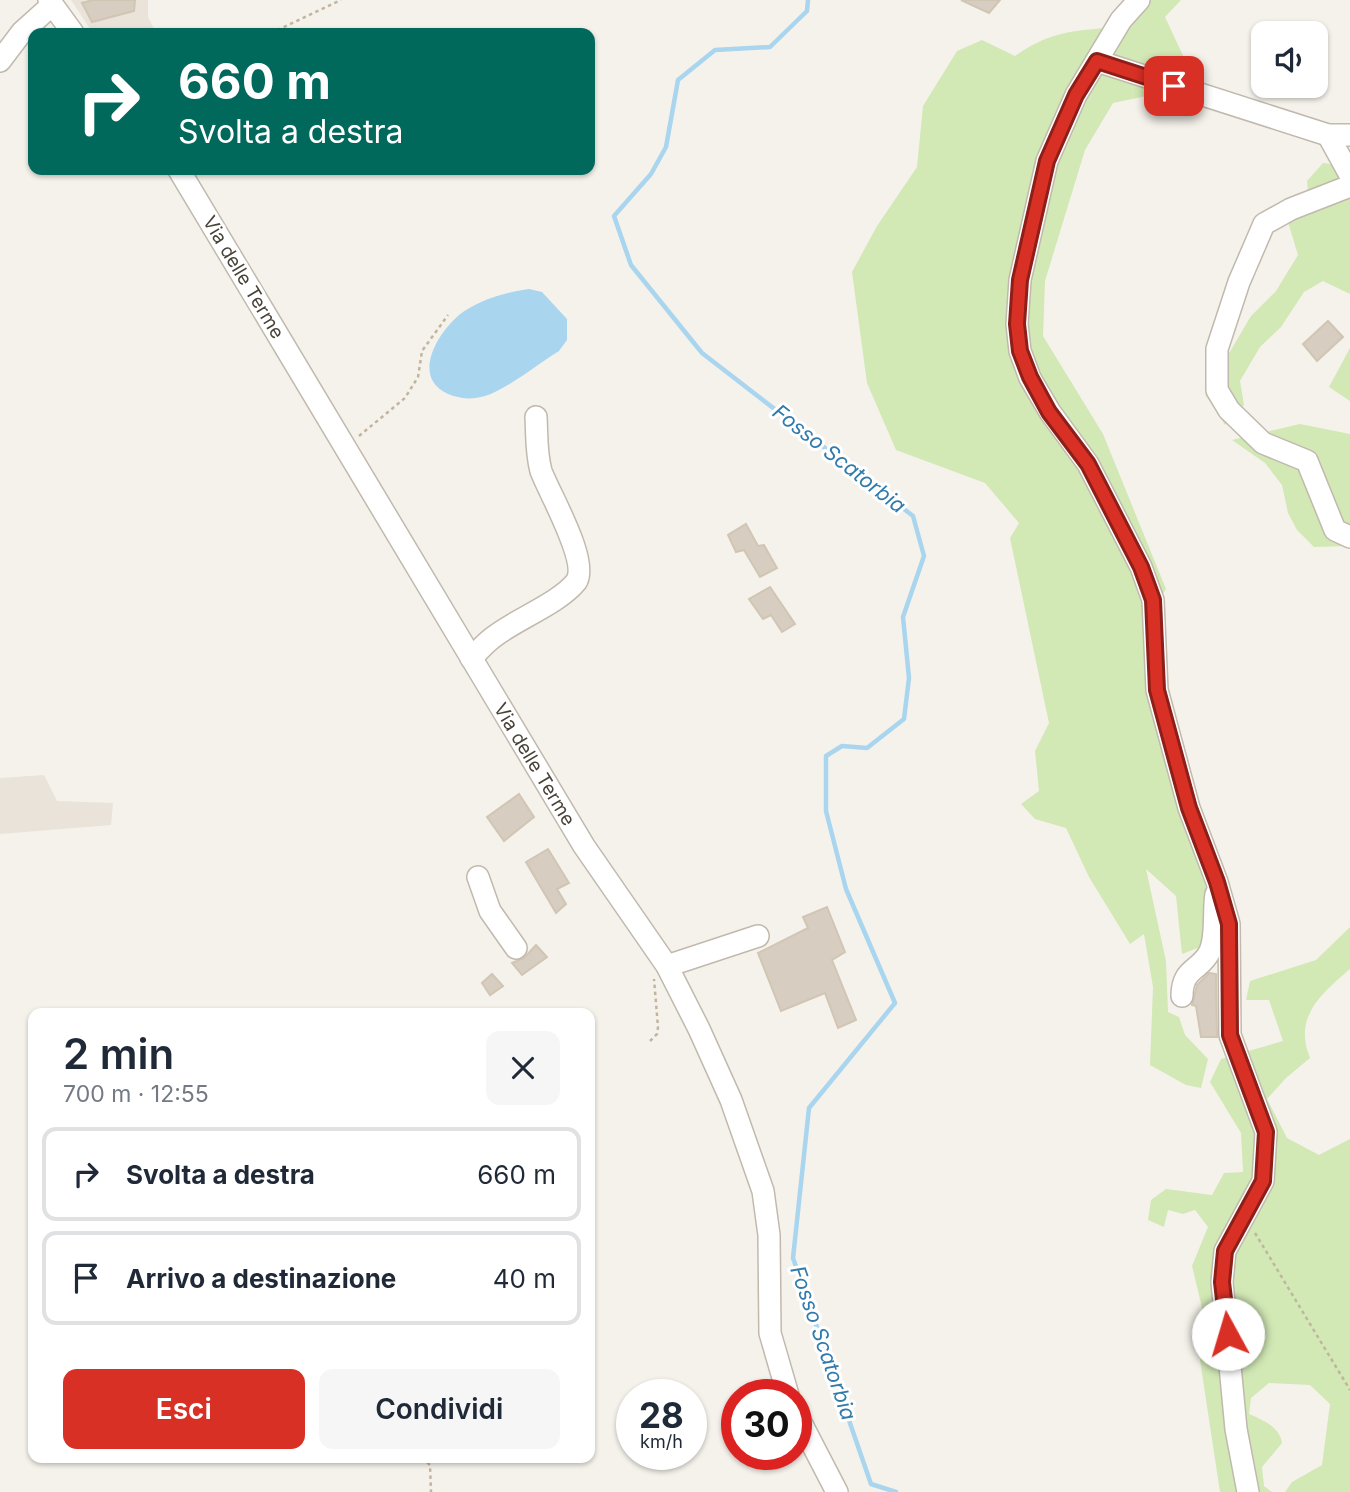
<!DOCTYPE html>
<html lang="it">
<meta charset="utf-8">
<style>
:root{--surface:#fff;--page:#f6f6f7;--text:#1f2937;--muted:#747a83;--line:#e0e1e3;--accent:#d93025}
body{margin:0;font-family:Inter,sans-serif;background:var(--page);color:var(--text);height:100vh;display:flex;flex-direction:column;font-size:26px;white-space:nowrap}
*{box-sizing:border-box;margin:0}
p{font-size:23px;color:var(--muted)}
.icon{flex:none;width:38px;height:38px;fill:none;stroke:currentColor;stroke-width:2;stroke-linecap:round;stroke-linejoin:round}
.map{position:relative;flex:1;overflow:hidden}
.drawer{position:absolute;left:28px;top:1008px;width:567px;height:455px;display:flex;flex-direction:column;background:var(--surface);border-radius:14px;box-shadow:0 2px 5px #0004}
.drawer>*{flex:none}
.guide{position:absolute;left:28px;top:28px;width:567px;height:147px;border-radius:14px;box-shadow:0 2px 5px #0004;background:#00695c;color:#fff;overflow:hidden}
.buttons{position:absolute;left:1251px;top:21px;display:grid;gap:14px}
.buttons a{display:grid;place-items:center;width:77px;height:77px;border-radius:14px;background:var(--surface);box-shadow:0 2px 5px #0004;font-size:35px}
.speed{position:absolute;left:616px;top:1379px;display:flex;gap:14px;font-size:35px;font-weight:700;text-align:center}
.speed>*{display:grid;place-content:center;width:91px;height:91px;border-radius:50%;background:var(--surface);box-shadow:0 2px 5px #0004;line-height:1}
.speed small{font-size:18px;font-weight:400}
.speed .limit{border:10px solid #d22;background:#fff;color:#111}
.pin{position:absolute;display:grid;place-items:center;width:60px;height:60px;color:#fff;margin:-30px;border-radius:14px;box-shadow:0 4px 10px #0006}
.me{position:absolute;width:77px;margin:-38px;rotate:354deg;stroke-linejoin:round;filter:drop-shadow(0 0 5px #0008)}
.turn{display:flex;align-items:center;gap:24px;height:147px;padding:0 35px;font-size:32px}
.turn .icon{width:91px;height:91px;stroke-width:2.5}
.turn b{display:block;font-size:49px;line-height:60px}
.round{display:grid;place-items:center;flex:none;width:74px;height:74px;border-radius:14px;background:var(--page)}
.head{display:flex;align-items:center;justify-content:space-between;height:119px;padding:0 35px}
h1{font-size:42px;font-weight:600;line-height:52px}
.action{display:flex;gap:14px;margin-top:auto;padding:14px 35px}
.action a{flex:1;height:80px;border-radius:14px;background:var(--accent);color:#fff;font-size:28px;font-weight:600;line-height:80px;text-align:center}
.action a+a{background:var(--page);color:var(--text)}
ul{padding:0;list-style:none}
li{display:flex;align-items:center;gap:21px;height:94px;margin:0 14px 10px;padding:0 21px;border:4px solid var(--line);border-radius:14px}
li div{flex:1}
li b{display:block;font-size:26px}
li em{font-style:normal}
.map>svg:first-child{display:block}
.residential{fill:#e9e3d9}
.green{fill:#d2e8b5}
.water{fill:#a9d5ef}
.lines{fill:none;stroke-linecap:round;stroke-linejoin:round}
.stream{stroke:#a9d5ef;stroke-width:4.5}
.building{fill:#d7cdc0;stroke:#d1c5b4;stroke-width:2}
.minor-casing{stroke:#c1b9ad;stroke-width:24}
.path{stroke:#c2b59f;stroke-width:2.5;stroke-dasharray:3.5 3.5;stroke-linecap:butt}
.minor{stroke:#fff;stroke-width:21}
.route-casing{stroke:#8d1f18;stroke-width:18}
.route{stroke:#d93025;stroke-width:12}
.labels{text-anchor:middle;stroke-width:6;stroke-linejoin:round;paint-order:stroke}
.street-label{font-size:19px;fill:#494239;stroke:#fff}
.water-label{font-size:21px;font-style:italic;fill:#317bac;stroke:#fff}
</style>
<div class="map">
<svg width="1350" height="1492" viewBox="0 0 1350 1492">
<rect width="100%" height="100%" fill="#f5f2eb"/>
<!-- residential -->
<g class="residential">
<polygon points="71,0 148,0 148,17 156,33 93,33"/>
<polygon points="44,775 57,801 113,803 111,825 0,834 0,778"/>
</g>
<!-- green -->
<g class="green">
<path d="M1127,0H1181L1165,17L1194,79L1183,105L1151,95L1113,103L1085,150L1045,281L1043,336L1103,434L1166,589L1147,619L1151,697L1206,886L1205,945L1182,954L1176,896L1146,869L1166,961L1168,1012L1179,1017L1185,1035L1208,1059L1201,1088L1186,1085L1150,1065L1153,987L1144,934L1130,944L1089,877L1066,828L1035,819L1021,804L1039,791L1035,751L1049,723L1010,538L1019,523L985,483L896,450L867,383L852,272L877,226L917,167L923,106L957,51L982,40L1015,56C1047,34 1067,31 1106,28Z"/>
<polygon points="1323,163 1350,167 1350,294 1323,281 1304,292 1281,327 1260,347 1240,381 1244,405 1225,425 1205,394 1251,316 1276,291 1298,255 1287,219 1309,205 1307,181"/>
<polygon points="1350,348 1350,401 1329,387"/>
<polygon points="1300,424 1350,434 1350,546 1314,547 1297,530 1288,513 1282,485 1265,463 1232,440"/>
<path d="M1350,927V969C1321,994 1293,1017 1310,1058L1286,1078L1267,1099L1287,1138L1319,1155L1350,1139V1492H1285L1292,1482L1322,1465L1330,1404L1310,1385L1269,1383L1251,1398L1249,1414C1263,1420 1280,1427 1282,1443L1262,1467L1264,1486L1272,1492H1220L1198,1347L1204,1316L1192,1266L1208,1227L1195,1210L1183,1214L1168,1210L1164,1227L1148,1220L1151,1200L1166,1189L1212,1195L1224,1173L1243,1172L1241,1133L1210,1082L1221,1059L1283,1041L1269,1000H1246L1250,981L1316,960Z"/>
</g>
<!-- water -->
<path class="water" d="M529,289L542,292L567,319V340L559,351C538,364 507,389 485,396C472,400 461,399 448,394C411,377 437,334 459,315C478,300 506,292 529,289Z"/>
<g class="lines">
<!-- stream -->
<polyline class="stream" points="808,0 807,11 770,47 715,50 678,80 666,147 651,174 614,216 631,265 702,353 913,516 924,556 903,617 909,678 904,719 867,748 842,746 826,756 826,811 846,889 895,1003 809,1108 793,1258 871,1484 896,1492"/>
</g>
<!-- building -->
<g class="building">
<polygon points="93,0 135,0 134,11 92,22 82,3"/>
<polygon points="961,0 1000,0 989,13"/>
<polygon points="1328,321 1343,337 1317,361 1303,344"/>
<polygon points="746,524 758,546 764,545 777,568 760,577 744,550 736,552 728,535"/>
<polygon points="770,587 795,624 782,632 771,615 763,619 749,599"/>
<polygon points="519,794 534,817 504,841 487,817"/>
<polygon points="548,849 569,883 557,889 566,904 556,913 526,862"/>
<polygon points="827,907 845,952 832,960 856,1020 838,1028 825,993 781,1011 758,953 808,928 803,917"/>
<polygon points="536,945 547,957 522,975 512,963 524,958"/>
<polygon points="1209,973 1216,974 1217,1037 1201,1037 1196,1006 1192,1005 1197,985"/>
<polygon points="492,974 503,986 490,995 482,983"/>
</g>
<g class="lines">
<defs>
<g id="minor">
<polyline points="49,0 73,33"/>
<polyline points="1139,0 1121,20 1076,95 1047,161 1020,280 1017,324 1020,351 1030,378 1050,412 1088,464 1141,567 1153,600 1157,690 1189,808 1217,882 1229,924 1230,1035 1266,1132 1263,1181 1225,1251 1222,1282 1236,1429 1248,1492"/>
<polyline points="0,61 22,32 51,6"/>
<polyline points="1097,61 1328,135 1350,135"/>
<polyline points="1328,135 1350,175"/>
<polyline points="179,170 584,846 667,966 699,1029 731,1100 763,1191 769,1235 770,1333 788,1395"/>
<polyline points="1350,186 1291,209 1264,224 1239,282 1217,349 1217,390 1229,410 1263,443 1307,461 1335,530 1350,537"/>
<path d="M471,658C479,651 486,642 495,636C517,619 559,603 576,582C590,562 549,493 541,471C536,453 537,435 536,417"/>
<polyline points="478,877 490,911 516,948"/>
<polyline points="667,966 758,936"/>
<path d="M1182,996C1182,967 1201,971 1210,951C1217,935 1213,911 1216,894"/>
<polyline points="796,1413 837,1492"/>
</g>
</defs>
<!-- minor casing -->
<use href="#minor" class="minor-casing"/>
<!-- path -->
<g class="path">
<polyline points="271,33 341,0"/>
<polyline points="359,436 405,398 418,377 422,351 448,315"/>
<polyline points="650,1041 657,1034 658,1027 654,979"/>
<polyline points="1255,1233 1350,1390"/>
<polyline points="422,1458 430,1465 431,1492"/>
</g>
<!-- minor -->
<use href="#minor" class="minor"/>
</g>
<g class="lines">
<defs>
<polyline id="route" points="1174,86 1097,61 1076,95 1047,161 1020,280 1017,324 1020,351 1030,377 1049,412 1088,464 1141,567 1153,600 1157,690 1189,808 1217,882 1229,924 1230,1035 1266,1132 1263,1181 1225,1251 1222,1282 1228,1334"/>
</defs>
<!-- route casing -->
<use href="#route" class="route-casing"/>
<!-- route -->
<use href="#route" class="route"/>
</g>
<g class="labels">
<!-- street labels -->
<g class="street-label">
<text transform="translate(244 277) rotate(59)" y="7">Via delle Terme</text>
<text transform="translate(535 764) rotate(59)" y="7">Via delle Terme</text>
</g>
<!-- water labels -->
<g class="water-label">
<text transform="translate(839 459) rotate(38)" y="7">Fosso Scatorbia</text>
<text transform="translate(823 1343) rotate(71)" y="7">Fosso Scatorbia</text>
</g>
</g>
</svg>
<div class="buttons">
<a><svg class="icon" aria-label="sound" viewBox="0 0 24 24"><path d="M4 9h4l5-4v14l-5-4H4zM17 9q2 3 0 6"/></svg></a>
</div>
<div class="speed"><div>28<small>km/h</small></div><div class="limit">30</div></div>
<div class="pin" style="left:1174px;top:86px;background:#d93025"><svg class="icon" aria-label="arrive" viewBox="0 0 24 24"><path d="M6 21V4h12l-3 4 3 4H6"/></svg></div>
<svg class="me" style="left:1228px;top:1334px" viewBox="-20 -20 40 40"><circle r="19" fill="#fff"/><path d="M0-13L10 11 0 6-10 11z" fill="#d93025"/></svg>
<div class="guide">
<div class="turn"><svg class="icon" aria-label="right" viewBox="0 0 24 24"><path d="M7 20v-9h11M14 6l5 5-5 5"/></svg><div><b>660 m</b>Svolta a destra</div></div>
</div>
<section class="drawer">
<div class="head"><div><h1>2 min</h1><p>700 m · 12:55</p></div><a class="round"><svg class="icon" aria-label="close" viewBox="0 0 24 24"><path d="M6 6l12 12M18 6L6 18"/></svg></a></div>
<ul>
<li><svg class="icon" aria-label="right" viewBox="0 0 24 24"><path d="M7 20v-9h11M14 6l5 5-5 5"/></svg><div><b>Svolta a destra</b></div><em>660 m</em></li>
<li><svg class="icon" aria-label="arrive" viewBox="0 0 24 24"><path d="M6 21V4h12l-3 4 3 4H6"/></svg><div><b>Arrivo a destinazione</b></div><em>40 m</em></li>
</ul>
<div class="action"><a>Esci</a><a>Condividi</a></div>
</section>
</div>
